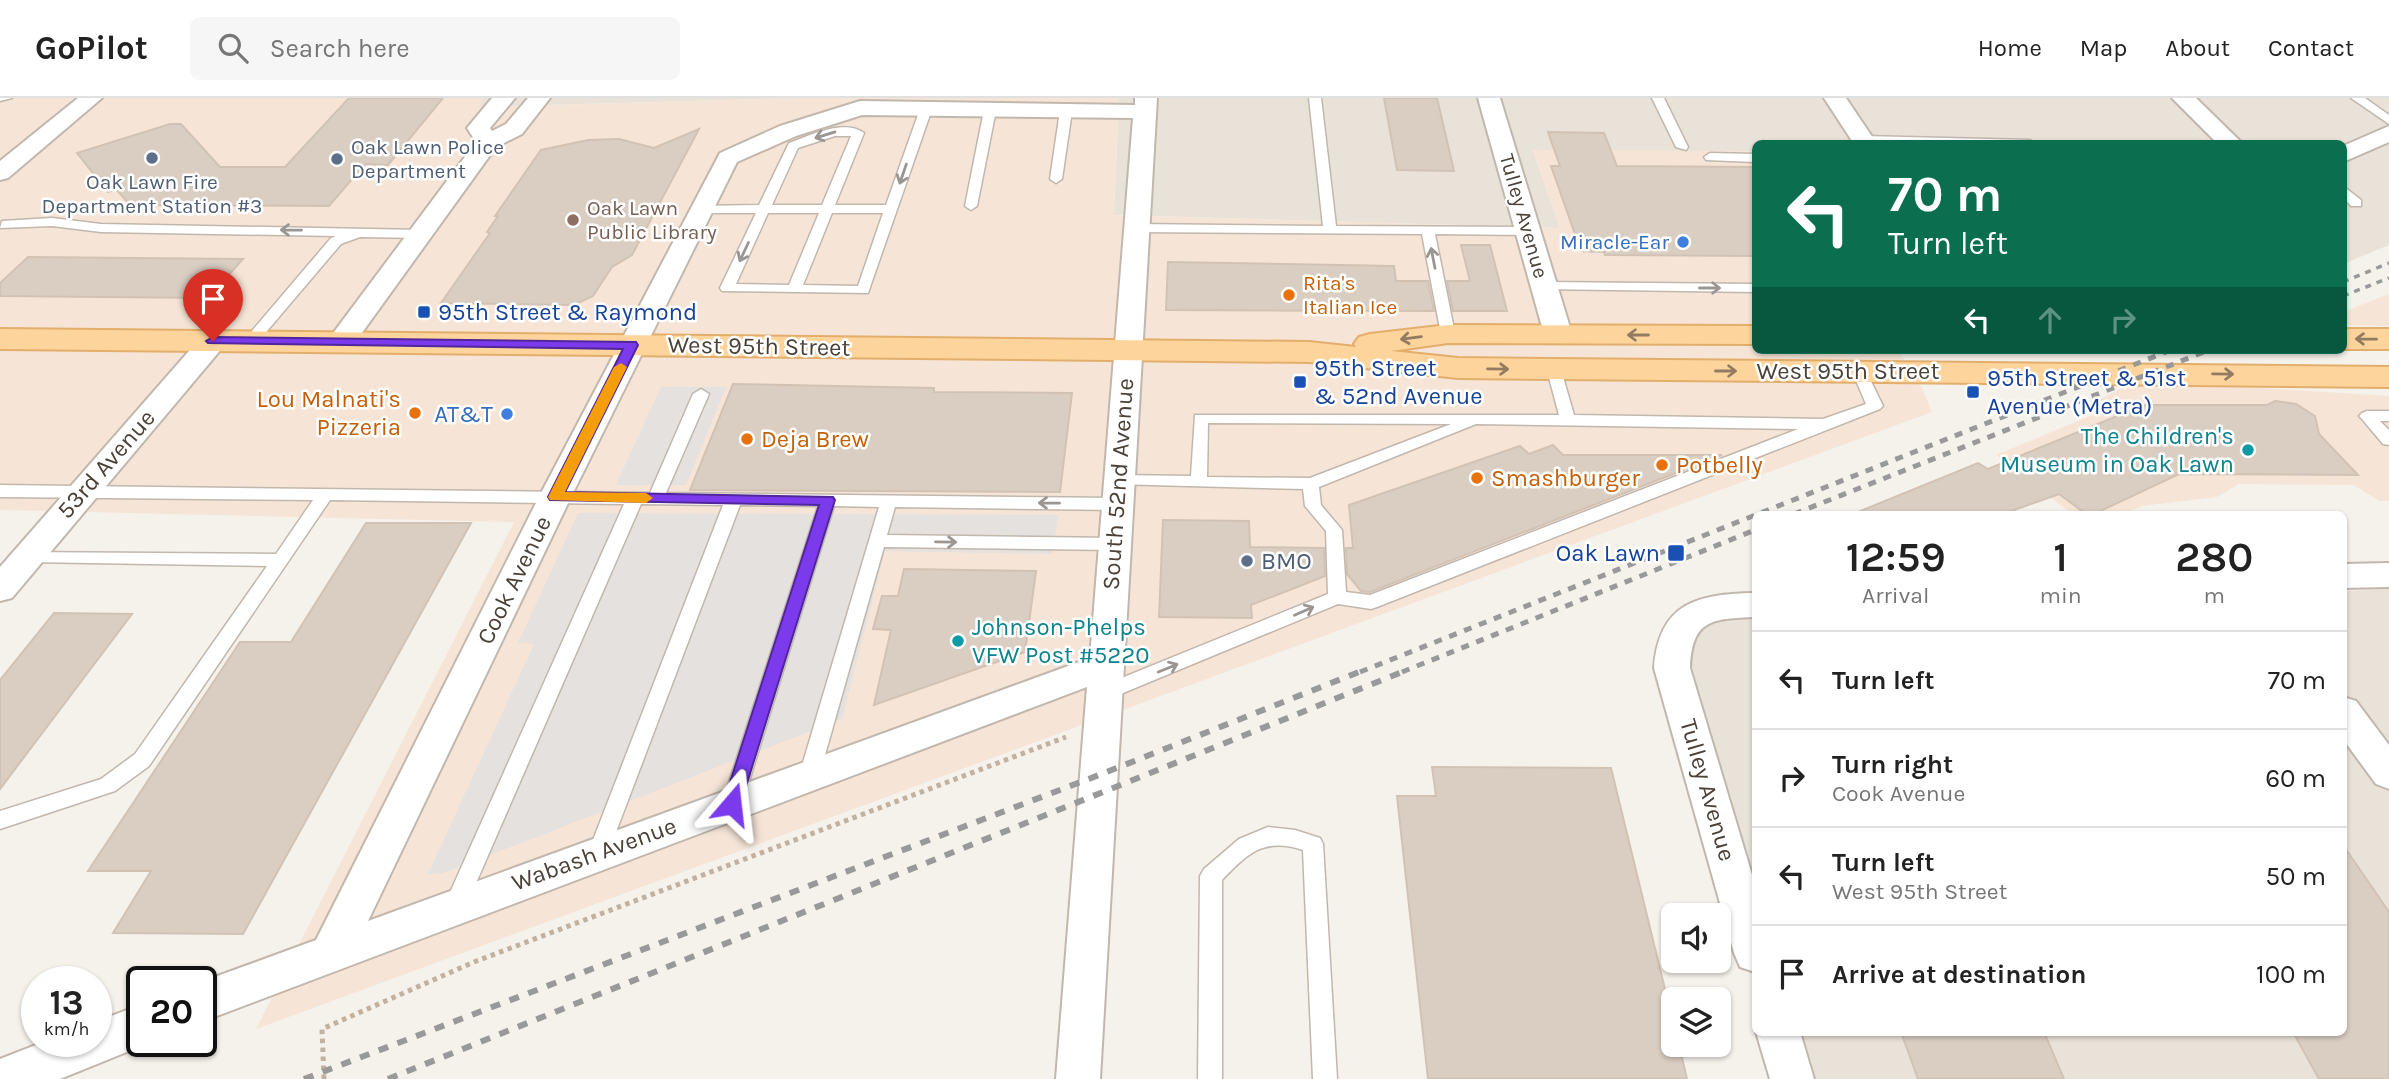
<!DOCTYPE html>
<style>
:root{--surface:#fff;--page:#f6f6f6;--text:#222;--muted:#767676;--line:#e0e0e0}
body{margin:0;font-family:Karla,sans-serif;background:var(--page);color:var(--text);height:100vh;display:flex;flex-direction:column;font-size:26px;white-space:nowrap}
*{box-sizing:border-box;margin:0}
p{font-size:23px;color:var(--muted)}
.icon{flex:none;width:38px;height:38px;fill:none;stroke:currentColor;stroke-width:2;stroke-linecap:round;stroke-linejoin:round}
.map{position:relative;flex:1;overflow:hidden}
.side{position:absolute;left:1752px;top:413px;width:595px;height:525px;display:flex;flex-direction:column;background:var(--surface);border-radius:10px;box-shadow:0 2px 5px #0004}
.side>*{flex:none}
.top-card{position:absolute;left:1752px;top:42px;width:595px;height:214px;border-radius:10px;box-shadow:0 2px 5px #0004;background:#0b6e4f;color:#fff;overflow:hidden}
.buttons{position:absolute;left:1661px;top:805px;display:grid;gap:14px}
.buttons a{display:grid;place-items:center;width:70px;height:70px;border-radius:10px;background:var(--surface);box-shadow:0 2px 5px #0004;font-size:35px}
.speed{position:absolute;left:21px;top:868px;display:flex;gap:14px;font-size:35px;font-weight:700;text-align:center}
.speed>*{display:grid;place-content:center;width:91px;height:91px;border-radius:50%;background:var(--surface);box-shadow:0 2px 5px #0004;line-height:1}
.speed small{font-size:18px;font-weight:400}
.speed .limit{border:4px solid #111;border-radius:10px;background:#fff;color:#111}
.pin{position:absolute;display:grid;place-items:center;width:60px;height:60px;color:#fff;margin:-72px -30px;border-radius:50% 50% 50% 0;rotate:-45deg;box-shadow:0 0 7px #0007}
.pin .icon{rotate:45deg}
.me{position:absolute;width:77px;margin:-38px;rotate:17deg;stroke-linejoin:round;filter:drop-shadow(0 0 5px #0008)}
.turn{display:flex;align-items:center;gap:24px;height:147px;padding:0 21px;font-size:32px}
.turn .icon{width:91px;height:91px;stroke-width:2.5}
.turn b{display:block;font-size:49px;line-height:60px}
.lanes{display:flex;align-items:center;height:66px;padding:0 21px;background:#0003;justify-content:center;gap:35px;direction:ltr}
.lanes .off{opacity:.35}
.eta{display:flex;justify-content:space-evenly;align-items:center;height:119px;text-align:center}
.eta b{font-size:42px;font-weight:600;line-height:49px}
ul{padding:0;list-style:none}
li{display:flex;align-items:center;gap:21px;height:98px;padding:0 21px;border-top:2px solid var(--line)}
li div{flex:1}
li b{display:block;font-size:26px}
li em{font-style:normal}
header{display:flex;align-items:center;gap:42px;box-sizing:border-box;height:98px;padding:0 35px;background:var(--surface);border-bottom:2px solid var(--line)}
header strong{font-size:33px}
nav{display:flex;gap:38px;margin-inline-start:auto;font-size:24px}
.search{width:490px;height:63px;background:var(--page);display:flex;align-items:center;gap:18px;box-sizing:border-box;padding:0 24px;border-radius:10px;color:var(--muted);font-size:26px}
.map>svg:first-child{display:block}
.residential{fill:#e9e2d9}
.commercial{fill:#f6e5d7}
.parking{fill:#e4e1df}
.building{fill:#dacec3;stroke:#d2c2b4;stroke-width:2}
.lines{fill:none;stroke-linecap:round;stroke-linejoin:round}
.service-casing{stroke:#c1b7ad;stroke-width:3}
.minor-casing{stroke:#c1b7ad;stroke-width:4}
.primary-casing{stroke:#e3ae6b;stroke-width:4}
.path{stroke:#c3b19f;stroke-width:5;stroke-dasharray:4.5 4.5;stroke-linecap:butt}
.service{fill:#fff;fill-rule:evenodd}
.minor{fill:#fff;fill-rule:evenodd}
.primary{fill:#fdd49c;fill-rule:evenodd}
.rail-far2{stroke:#999;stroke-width:3.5;stroke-dasharray:6 6;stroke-linecap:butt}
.rail-far1{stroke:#999;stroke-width:5;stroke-dasharray:8 8;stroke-linecap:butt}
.rail{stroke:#999;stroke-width:6;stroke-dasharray:10 10;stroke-linecap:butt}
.oneway{stroke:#9b9692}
.oneway2{stroke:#927c61}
.route{fill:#7c3aed;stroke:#51269a;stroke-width:2}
.slow{fill:#f59e0b}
.service-dot{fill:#5c6f8a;stroke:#fff;stroke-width:2.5}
.education-dot{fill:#8d6e63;stroke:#fff;stroke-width:2.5}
.shop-dot{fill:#3f7fe0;stroke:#fff;stroke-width:2.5}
.food-dot{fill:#e8710a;stroke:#fff;stroke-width:2.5}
.transit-dot{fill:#1a4fb4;stroke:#fff;stroke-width:2.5}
.culture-dot{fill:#0f9aa8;stroke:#fff;stroke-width:2.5}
.labels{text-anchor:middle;stroke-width:5;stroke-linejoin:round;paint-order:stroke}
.far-service-label{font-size:21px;fill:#4e5e75;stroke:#fff;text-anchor:start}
.far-education-label{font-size:21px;fill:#785e54;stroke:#fff;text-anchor:start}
.far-street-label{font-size:21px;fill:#4a4139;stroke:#fff}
.far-shop-label{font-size:21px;fill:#366cbe;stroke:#fff;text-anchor:end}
.far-food-label{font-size:21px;fill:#c56008;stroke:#fff;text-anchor:start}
.transit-label{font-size:24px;fill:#164399;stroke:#fff;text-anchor:start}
.street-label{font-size:24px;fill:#4a4139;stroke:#fff}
.food-label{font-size:24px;fill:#c56008;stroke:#fff;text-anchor:start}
.shop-label{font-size:24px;fill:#366cbe;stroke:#fff;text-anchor:end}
.culture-label{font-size:24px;fill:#0d838f;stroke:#fff;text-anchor:end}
.service-label{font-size:24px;fill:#4e5e75;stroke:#fff;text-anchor:start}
</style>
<header>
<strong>GoPilot</strong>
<div class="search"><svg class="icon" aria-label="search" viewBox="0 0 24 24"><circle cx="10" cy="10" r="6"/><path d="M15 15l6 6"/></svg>Search here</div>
<nav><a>Home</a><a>Map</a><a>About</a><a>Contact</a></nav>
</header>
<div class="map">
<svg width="2389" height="981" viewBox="0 0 2389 981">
<rect width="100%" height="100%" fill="#f5f1eb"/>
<!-- residential -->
<g class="residential">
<polygon points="484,0 798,0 476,9"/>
<polygon points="1119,0 2389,0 2389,147 2343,166 2343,46 1755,46 1755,53 1533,53 1560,130 1114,117"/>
<polygon points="2389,491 2389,981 1811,981 1796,935 2343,934 2343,493"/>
<polygon points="1726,514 1755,514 1755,800 1689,581 1685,541"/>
</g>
<!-- commercial -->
<g class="commercial">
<polygon points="0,0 484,0 478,9 798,0 1119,0 1114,117 1560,130 1533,52 1755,53 1755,252 1898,252 1922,290 1932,314 256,931 514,424 0,412"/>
<polygon points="2389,196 2389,228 2343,227 2343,214"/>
<polygon points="2125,288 2260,290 2389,298 2389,403 2380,403 2353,387 2239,386 2217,399 2142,408 2121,416 2072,416 1996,357 2124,304 2095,304"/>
</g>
<!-- parking -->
<g class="parking">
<polygon points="661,289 726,289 686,387 616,387"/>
<polygon points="578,415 1058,417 1053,456 885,453 842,621 443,775 428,776 534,546 518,545"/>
</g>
<!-- building -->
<g class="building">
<polygon points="349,0 443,0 388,67 365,66 329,108 130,107 116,91 108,94 77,55 170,26 181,26 220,69 285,69"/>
<polygon points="1384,0 1437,0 1454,73 1397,72"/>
<polygon points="699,31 632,157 612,169 593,198 574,207 441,205 490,135 487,134 498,118 495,118 541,52 588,42 619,41 654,50"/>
<polygon points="1548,34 1604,35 1617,68 1755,69 1755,158 1605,157 1604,154 1581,153 1551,68 1560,68"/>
<polygon points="1461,147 1490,147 1507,213 1453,213 1447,183 1470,183"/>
<polygon points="28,159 243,161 208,200 0,198 0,185"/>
<polygon points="1168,164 1394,168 1396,183 1428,183 1434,213 1166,212"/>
<polygon points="733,286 934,290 934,294 1072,295 1060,394 690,392"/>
<polygon points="2275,303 2296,306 2315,318 2319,336 2358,377 2179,376 2094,416 2086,416 2059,396 2003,416 1853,416 1978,365 1988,371 2144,307 2267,307"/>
<polygon points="1553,347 1563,357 1722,357 1370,494 1361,493 1347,476 1346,450 1353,450 1349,407 1520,348 1529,356"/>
<polygon points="1163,422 1249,423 1250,449 1324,450 1325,478 1251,507 1252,520 1159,519"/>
<polygon points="366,425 471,425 243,836 113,835 151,773 88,773 240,544 291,544"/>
<polygon points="904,471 1036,473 1025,554 874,607 891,532 873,531 882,498 898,498"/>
<polygon points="54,515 132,516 0,691 0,582"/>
<polygon points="1432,669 1611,670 1673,924 1673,947 1679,947 1687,981 1428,981 1397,698 1436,698"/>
<polygon points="2343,747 2389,814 2389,981 2319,981 2293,934 2343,934"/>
<polygon points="1901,934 2044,934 2064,981 1918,981"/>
</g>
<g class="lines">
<defs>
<g id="service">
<polygon points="0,0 12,0 0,3"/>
<polygon points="1309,0 1321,0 1336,128 1528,129 1535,133 1528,137 1435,136 1455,236 1453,239 1443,239 1441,236 1422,136 1136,134 1129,130 1136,126 1323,128"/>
<polygon points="1652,0 1664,0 1688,49 1686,52 1676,49"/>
<polygon points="2351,0 2365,0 2389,17 2389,26"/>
<path d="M926,8L932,11L868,195L722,193L720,190L756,115H701L696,114V108L759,107L789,45C809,38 844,20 864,35L835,107H886L920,11ZM835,38H851L822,107H772L798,50ZM768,115H819L789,187L736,186ZM832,115H883L858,188L803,187Z"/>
<polygon points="990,9 996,12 977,108 971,112 965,108 984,12"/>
<polygon points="1066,10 1072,13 1062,81 1056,85 1050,81 1060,13"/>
<polygon points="1863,38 2030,42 2036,46 1859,45 1857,42"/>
<polygon points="1710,55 1755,56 1755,64 1706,62 1704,59"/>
<polygon points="2343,88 2361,102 2361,108 2351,108 2343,99"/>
<polygon points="52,120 101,126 421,132 428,136 421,140 360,139 341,146 256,246 251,247 244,243 246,240 331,140 336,138 101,134 52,128 0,130 2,123"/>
<polygon points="1544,184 1755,186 1755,194 1539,191 1539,185"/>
<path d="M1554,267L1561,272L1574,317L1823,321L1866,306L1852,273L1859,268L1866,273L1883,308L1880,311L1377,509L1371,511L1338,506L1111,600H1097L1095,595L1097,590L1328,496L1326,433L1305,408L1303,391L1113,386L1111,382L1119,377L1191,378L1195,317H1559L1547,272ZM1208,325L1451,326L1310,380L1207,379ZM1476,326L1798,331L1370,497L1346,494L1342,432L1321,407L1319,389Z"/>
<polygon points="701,291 709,296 666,395 1117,400 1125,406 1117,412 895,409 887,437 1114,440 1122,446 1114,452 884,449 819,678 816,684 809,686 802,684 799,678 879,409 834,408 742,706 739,712 732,714 725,712 722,706 818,408 740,407 608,755 605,761 598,764 591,761 588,755 723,407 641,406 466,808 463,815 455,818 447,815 444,808 624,406 330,402 149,668 115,693 0,731 0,713 101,681 135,656 267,468 28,464 22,462 19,458 22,454 276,456 313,402 0,399 0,387 650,395 693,296"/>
<polygon points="2367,313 2389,313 2389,323 2380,323 2389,332 2389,347 2383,346 2362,321 2359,318 2362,315"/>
<path d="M1268,729L1295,732L1320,740L1323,746L1337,981H1313L1303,752C1264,739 1248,755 1222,782V981H1198L1200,778L1204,771L1239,741Z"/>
</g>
<g id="minor">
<polygon points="78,0 102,0 8,80 0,82 0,63"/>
<polygon points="492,0 515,0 490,30 492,33 506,26 528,0 550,0 522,36 496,49 351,250 331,250 327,244 331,238 476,44 467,30"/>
<path d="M1135,0H1157L1100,981H1056L1087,589L201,924V884L316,842L539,399L720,55L780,28L860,3L1135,7ZM862,17L1133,20L1090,560L368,823L571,399L737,64L796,38Z"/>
<polygon points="1478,0 1500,0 1572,236 1568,242 1548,242 1544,236"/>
<polygon points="1824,0 1846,0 1877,46 1854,46"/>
<polygon points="2172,0 2196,0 2243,46 2218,46"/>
<polygon points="2389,28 2389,44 2343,64 2343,48"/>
<polygon points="213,235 223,237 227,243 223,249 12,500 0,503 0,469 203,237"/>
<polygon points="2389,465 2389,489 2343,490 2343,466"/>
<path d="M1755,495V519C1712,521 1692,521 1690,570L1755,787V874L1740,869L1734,855L1654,570C1659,505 1697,496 1755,495Z"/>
<polygon points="2343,599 2356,603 2389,647 2389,691 2376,686 2343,641"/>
<polygon points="142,906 142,943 154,943 60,981 0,981 0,961 46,943 96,943 96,924"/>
<polygon points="1756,934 1800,934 1814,981 1770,981"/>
</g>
<g id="primary">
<polygon points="1448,227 1755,228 1755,246 1448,245 1391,253 1458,260 2389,269 2389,289 1458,280 1309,264 0,251 0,231 1309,244 1356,249 1354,246 1359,239 1370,236"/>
<rect x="2343" y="231" width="46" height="20"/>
</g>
</defs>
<!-- service casing -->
<use href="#service" class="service-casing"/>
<!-- minor casing -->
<use href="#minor" class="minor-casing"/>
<!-- primary casing -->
<use href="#primary" class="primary-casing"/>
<!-- path -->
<polyline class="path" points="324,981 322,931 474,864 1066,639"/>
<!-- service -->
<use href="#service" class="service"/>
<!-- minor -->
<use href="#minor" class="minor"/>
<!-- primary -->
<use href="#primary" class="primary"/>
<!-- rail-far2 -->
<g class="rail-far2">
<polyline points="2343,184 2389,165"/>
<polyline points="2343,198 2389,180"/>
</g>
<!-- rail-far1 -->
<g class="rail-far1">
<polyline points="1794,416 2209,252"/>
<polyline points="1360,574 2171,252"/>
<polyline points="1402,574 1755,432"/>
</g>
<!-- rail -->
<g class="rail">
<polyline points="304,981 1099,677 1364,572"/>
<polyline points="388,981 1407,572"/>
</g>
</g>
<!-- one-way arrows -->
<defs><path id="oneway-shaft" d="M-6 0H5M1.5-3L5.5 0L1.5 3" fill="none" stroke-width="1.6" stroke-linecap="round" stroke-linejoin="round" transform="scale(1.75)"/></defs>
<g class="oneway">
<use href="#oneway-shaft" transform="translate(825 37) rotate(163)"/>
<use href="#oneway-shaft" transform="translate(903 76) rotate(109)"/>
<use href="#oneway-shaft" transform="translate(291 132) rotate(-179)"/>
<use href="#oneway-shaft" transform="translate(744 154) rotate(115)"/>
<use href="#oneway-shaft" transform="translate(1433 160) rotate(-101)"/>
<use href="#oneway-shaft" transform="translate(1710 190)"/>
<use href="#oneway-shaft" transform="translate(1049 405) rotate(-179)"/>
<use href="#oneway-shaft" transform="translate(946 444) rotate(1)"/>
<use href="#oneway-shaft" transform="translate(1304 513) rotate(-24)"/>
<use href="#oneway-shaft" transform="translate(1168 570) rotate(-22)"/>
</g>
<g class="oneway2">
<use href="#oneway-shaft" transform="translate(1638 237) rotate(-180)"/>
<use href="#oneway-shaft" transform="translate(1411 240) rotate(173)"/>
<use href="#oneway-shaft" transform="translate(2366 241) rotate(-179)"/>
<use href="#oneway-shaft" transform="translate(1498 271) rotate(1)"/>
<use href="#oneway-shaft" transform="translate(1726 273)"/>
<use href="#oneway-shaft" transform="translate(2223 276) rotate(1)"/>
</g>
<!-- route -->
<polygon class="route" points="213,239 636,244 638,247 565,394 833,399 835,402 739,711 732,713 723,706 819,407 550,402 548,399 623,251 208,245 206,243"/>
<!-- slow -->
<polygon class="slow" points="621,265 627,269 565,394 646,395 653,400 646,405 550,402 548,399 614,269"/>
<!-- markers -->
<g class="service-dot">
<circle cx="152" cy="60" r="7"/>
<circle cx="337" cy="61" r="7"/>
<circle cx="1247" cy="463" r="7"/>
</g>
<circle class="education-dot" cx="573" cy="122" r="7"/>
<g class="shop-dot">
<circle cx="1683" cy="144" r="7"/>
<circle cx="507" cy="316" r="7"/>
</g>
<g class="food-dot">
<circle cx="1289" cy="197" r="7"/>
<circle cx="415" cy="315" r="7"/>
<circle cx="747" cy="341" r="7"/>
<circle cx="1662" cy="367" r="7"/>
<circle cx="1477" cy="380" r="7"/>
</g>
<g class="transit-dot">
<rect x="417" y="207" width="14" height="14" rx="3.5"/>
<rect x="1293" y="277" width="14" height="14" rx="3.5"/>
<rect x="1966" y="287" width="14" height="14" rx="3.5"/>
<rect x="1667" y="446" width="18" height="18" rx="3.5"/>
</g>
<g class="culture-dot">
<circle cx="2248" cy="352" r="7"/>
<circle cx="958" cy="543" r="7"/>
</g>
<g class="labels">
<!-- far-service labels -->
<g class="far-service-label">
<text x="351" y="56">Oak Lawn Police<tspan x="351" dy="24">Department</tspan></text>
<text x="152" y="91" text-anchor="middle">Oak Lawn Fire<tspan x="152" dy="24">Department Station #3</tspan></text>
</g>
<!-- far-education labels -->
<g class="far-education-label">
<text x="587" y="117">Oak Lawn<tspan x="587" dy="24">Public Library</tspan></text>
</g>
<!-- far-street labels -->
<g class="far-street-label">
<text transform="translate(1524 118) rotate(74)" y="7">Tulley Avenue</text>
</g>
<!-- far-shop labels -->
<g class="far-shop-label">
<text x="1669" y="151">Miracle-Ear</text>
</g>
<!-- far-food labels -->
<g class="far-food-label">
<text x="1303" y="192">Rita's<tspan x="1303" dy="24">Italian Ice</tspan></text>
</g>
<!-- transit labels -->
<g class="transit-label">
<text x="438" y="222">95th Street &amp; Raymond</text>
<text x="1314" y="278">95th Street<tspan x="1314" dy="28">&amp; 52nd Avenue</tspan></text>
<text x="1987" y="288">95th Street &amp; 51st<tspan x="1987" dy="28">Avenue (Metra)</tspan></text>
<text x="1660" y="463" text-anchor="end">Oak Lawn</text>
</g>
<!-- street labels -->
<g class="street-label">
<text transform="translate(759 248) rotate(1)" y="8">West 95th Street</text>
<text x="1848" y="281">West 95th Street</text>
<text transform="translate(106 366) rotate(-49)" y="8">53rd Avenue</text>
<text transform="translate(1118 386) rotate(-86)" y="8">South 52nd Avenue</text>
<text transform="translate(514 482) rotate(-64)" y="8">Cook Avenue</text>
<text transform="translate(1708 692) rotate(74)" y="8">Tulley Avenue</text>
<text transform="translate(594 756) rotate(-20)" y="8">Wabash Avenue</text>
</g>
<!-- food labels -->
<g class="food-label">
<text x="401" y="309" text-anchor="end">Lou Malnati's<tspan x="401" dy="28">Pizzeria</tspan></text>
<text x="761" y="349">Deja Brew</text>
<text x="1676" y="375">Potbelly</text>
<text x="1491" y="388">Smashburger</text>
</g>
<!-- shop labels -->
<g class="shop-label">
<text x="493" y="324">AT&amp;T</text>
</g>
<!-- culture labels -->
<g class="culture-label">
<text x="2234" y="346">The Children's<tspan x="2234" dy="28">Museum in Oak Lawn</tspan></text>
<text x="972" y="537" text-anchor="start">Johnson-Phelps<tspan x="972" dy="28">VFW Post #5220</tspan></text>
</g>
<!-- service labels -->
<g class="service-label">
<text x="1261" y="471">BMO</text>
</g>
</g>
</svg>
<div class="buttons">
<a><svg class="icon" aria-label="sound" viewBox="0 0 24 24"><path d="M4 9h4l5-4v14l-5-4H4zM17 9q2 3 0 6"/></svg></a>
<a><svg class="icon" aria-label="layers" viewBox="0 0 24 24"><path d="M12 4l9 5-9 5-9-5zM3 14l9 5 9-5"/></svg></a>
</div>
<div class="speed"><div>13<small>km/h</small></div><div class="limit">20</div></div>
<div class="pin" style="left:213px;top:243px;background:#d93025"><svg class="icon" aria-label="arrive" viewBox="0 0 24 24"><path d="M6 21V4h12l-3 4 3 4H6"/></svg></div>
<svg class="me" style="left:732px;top:706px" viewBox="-20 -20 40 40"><path d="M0-17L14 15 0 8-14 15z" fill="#7c3aed" stroke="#fff" stroke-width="4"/></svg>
<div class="top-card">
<div class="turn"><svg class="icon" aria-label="left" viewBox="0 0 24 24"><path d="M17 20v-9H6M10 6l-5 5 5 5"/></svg><div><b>70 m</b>Turn left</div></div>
<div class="lanes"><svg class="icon" aria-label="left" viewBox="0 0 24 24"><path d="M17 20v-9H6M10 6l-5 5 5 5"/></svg><svg class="icon off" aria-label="ahead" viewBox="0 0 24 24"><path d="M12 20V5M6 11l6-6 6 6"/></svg><svg class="icon off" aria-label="right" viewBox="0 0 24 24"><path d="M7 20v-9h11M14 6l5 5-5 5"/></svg></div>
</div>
<section class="side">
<div class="eta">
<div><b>12:59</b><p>Arrival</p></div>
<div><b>1</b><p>min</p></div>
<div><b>280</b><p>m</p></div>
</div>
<ul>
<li><svg class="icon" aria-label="left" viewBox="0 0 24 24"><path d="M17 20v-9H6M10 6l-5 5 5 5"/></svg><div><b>Turn left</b></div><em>70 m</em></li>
<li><svg class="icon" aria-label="right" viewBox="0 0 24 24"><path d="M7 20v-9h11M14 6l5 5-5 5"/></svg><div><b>Turn right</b><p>Cook Avenue</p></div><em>60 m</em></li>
<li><svg class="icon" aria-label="left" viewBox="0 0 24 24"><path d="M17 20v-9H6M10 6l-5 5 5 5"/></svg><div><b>Turn left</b><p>West 95th Street</p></div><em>50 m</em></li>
<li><svg class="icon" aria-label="arrive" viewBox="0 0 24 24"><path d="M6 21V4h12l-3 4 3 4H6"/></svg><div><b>Arrive at destination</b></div><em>100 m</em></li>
</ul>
</section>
</div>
